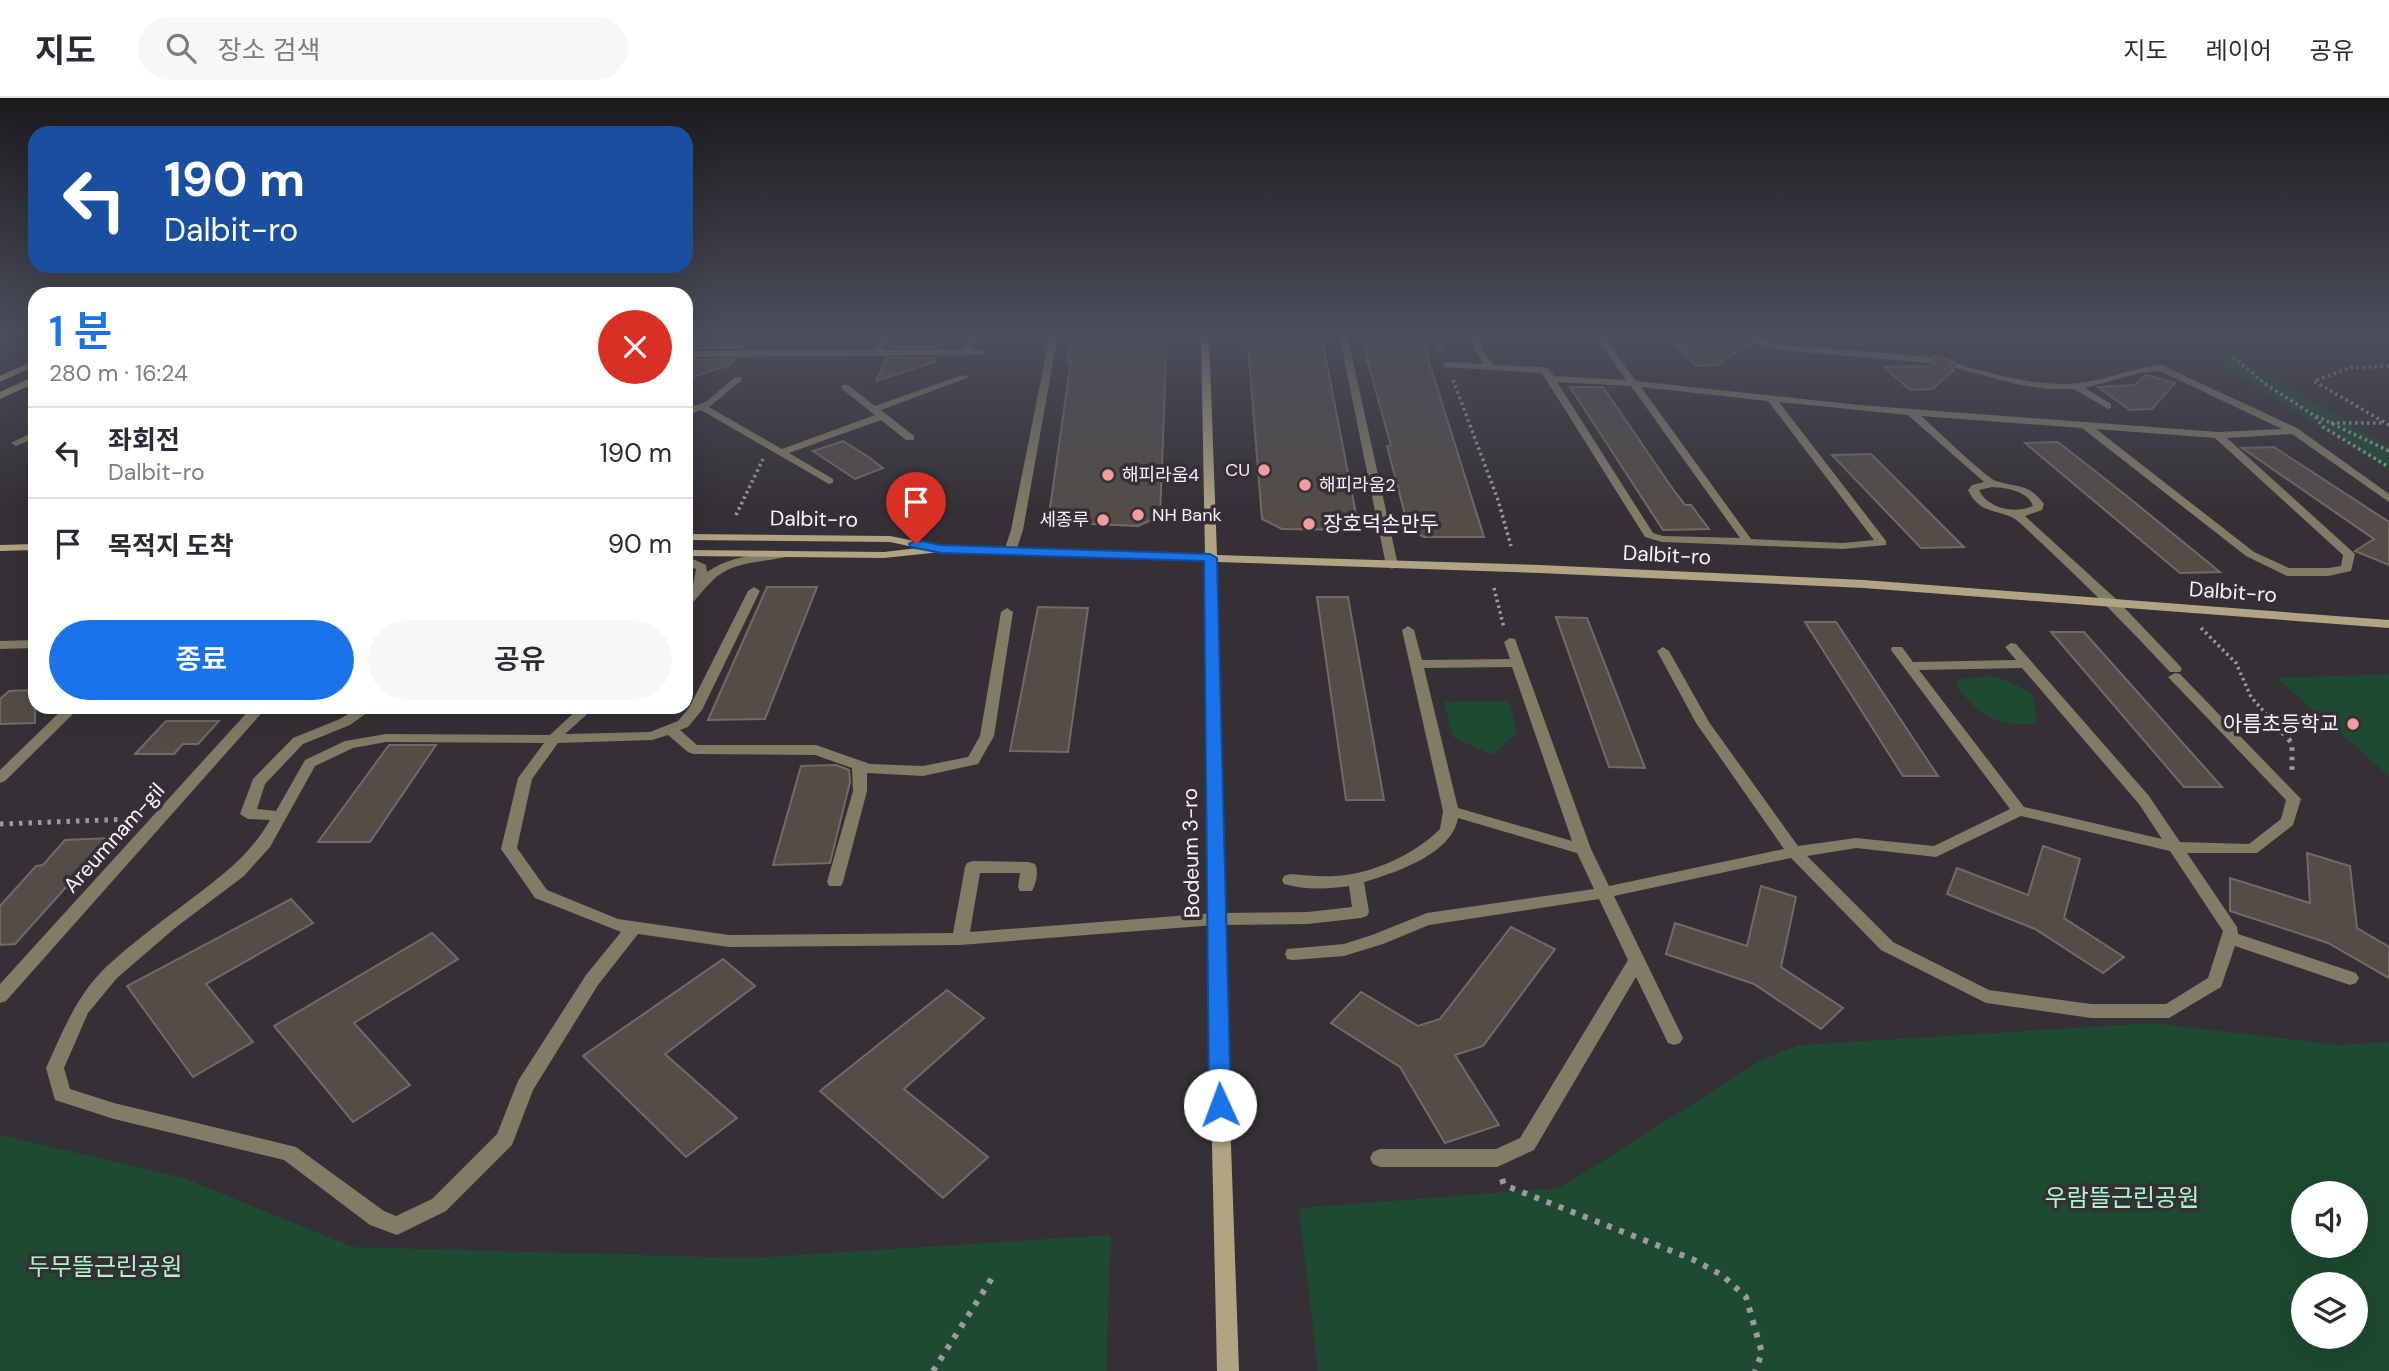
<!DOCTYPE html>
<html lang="ko">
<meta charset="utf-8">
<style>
:root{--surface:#fff;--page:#f7f7f7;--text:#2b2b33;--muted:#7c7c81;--line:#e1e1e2;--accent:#1a73e8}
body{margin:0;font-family:"DM Sans","Noto Sans KR",sans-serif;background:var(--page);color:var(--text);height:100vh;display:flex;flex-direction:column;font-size:26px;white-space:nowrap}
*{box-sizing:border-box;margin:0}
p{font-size:23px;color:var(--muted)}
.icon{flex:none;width:38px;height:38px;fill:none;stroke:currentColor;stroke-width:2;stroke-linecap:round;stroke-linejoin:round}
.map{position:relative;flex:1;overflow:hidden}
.panel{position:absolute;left:28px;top:189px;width:665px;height:427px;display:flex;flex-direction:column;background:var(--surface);border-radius:21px;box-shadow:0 7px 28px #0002}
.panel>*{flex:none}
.guide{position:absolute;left:28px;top:28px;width:665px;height:147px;border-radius:21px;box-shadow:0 7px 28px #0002;background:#1a4fa0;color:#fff;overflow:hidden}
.tools{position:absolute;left:2291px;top:1083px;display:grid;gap:14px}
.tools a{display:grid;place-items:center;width:77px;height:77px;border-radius:50%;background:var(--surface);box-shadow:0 7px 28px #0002;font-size:35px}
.pin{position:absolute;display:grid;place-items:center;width:60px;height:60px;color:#fff;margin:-72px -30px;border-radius:50% 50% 50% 0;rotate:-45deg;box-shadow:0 0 7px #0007}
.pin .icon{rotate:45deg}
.me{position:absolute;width:77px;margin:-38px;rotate:358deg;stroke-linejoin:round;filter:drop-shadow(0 0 5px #0008)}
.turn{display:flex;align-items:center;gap:24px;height:147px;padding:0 21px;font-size:32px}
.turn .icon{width:91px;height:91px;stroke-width:2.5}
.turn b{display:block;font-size:49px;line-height:60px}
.round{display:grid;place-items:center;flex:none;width:74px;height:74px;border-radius:37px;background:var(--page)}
.summary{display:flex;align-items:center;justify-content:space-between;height:119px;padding:0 21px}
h1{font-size:42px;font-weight:600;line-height:52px;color:var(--accent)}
.primary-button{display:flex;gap:14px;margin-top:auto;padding:14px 21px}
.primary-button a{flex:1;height:80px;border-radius:42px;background:var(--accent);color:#fff;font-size:28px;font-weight:600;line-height:80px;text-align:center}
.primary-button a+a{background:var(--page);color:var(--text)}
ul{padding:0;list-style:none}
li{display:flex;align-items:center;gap:21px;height:91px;padding:0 21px;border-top:2px solid var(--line)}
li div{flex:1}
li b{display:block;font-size:26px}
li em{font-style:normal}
header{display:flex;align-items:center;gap:42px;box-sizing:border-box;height:98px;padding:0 35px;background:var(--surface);border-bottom:2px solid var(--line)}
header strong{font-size:33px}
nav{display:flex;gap:38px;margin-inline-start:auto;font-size:24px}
.search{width:490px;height:63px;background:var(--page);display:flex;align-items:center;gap:18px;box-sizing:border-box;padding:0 24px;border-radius:38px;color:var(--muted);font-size:26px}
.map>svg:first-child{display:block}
.green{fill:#1d4a31;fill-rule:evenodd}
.building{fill:#534c47;stroke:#726a65;stroke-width:2}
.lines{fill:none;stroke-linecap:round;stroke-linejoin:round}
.path-far2{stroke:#9e999e;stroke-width:3.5;stroke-dasharray:2.5 3.5;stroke-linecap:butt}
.path-far1{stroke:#9e999e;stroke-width:5;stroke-dasharray:3.5 6;stroke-linecap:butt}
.path{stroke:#9e999e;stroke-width:6;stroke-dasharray:5 8;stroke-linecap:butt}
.lane{fill:#827b66;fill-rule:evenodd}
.street{fill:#827b66;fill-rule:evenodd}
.secondary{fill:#b0a483;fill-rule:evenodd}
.route{fill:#1a73e8;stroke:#114b97;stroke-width:2}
.poi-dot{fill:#f49b9f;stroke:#353035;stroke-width:2.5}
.labels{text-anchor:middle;stroke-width:7;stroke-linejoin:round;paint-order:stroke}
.far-poi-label{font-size:18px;fill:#f7f3f7;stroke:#353035;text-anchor:start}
.street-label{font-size:21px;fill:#f7f3f7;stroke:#353035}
.poi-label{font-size:21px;fill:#f7f3f7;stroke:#353035;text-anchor:start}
.near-park-label{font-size:24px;fill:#a9f6c7;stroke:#353035}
</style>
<header>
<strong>지도</strong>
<div class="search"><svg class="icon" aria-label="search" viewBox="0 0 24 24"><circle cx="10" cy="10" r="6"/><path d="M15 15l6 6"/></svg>장소 검색</div>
<nav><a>지도</a><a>레이어</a><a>공유</a></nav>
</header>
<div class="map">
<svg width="2389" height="1273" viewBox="0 0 2389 1273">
<rect width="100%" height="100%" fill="#353035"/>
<!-- green -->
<g class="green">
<polygon points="1789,236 2344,236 2309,256 2231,254 2389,349 2389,372 2190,247 2093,249 2009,238 1959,255 1828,247"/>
<polygon points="2389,576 2389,678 2277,580"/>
<path d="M1989,578L2003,581L2032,595L2037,625C2011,629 1990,624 1971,605C1964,597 1958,593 1956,582Z"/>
<polygon points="1509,603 1517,635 1492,657 1453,639 1444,604"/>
<path d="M2153,925L2339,947L2389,944V1273H1318L1299,1110L1560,1090L1763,961L1800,947ZM2303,1096H2356V1148H2303ZM2356,1186V1239H2303V1186Z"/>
<polygon points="0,1037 184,1080 352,1149 750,1160 1111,1137 1106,1273 0,1273"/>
</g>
<!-- building -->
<g class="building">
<polygon points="708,235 751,235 741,250 698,250"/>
<polygon points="899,235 946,235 941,249 892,249"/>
<polygon points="1071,235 1167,235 1160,418 1138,428 1048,424 1071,263 1067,263"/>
<polygon points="1247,235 1321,235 1359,432 1282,431 1262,421"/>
<polygon points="1364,235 1420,235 1484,439 1424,439 1409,432 1387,348 1391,348 1365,254 1369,255"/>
<polygon points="1751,245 1717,267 1696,268 1677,247"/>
<polygon points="1934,258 1955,264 1949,268 1954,272 1932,291 1910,292 1884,269 1930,268 1937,263"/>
<polygon points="887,260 936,260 935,264 876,283"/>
<polygon points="734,261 730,267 686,281 686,262"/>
<polygon points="2146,277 2175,285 2152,311 2130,312 2098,289 2135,287"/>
<polygon points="1570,289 1603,289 1670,387 1685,407 1691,407 1709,431 1663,432"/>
<polygon points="843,343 867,358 883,370 855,381 813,353"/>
<polygon points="2058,344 2123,395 2220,474 2180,475 2025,345"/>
<polygon points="2274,349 2389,424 2389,467 2355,453 2374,441 2242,350"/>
<polygon points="1871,356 1964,449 1921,450 1832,357"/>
<polygon points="767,489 817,489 765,621 708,622"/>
<polygon points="1317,499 1348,499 1384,702 1346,702"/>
<polygon points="1038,509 1088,510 1068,654 1010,653"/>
<polygon points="1556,519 1587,520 1645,670 1609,669"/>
<polygon points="1805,524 1836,524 1938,678 1903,678"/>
<polygon points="2051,534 2084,534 2222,689 2184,689"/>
<polygon points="35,592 35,625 0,626 0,601 9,593"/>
<polygon points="166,623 219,623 198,646 183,646 174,656 135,656"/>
<polygon points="389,647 436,647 370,744 318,744"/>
<polygon points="836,667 849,672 850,684 830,765 773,767 801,668"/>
<polygon points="111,740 73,787 68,787 15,846 0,847 0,808 36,768 43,767 65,742"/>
<polygon points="2043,748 2080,761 2064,820 2124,859 2103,875 2035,831 1947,796 1957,770 2028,797"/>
<polygon points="2307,755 2350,768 2357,830 2389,849 2389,880 2328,845 2230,813 2230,780 2310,805"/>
<polygon points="1761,788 1796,799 1781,869 1843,910 1821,931 1754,886 1666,856 1675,825 1747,848"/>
<polygon points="291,801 313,825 206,886 253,944 193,979 127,888"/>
<polygon points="1511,829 1555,851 1483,948 1455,957 1499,1027 1445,1045 1400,969 1331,925 1361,894 1418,928 1440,921"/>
<polygon points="432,835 458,861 354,925 410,987 353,1024 274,928"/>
<polygon points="723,861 755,888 665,956 737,1020 686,1059 583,958"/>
<polygon points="947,892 984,920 904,991 988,1059 943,1100 820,993"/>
</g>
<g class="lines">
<!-- path-far2 -->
<g class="path-far2">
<polyline points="1435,236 1442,254"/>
<polyline points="2233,259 2264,285 2315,318 2323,329 2389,369"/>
<polyline points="2389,268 2350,270 2314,283 2389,327"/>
<polyline points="1453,282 1498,402 1511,448"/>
<polyline points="2316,318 2389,353"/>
<polyline points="2331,325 2382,325"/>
<polyline points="736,417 763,361"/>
<polyline points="1494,490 1504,530"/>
<polyline points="2201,530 2236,565 2251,599 2284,636"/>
</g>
<!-- path-far1 -->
<g class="path-far1">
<polyline points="2282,634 2292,645 2292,673"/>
<polyline points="0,726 131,721"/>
</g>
<!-- path -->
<g class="path">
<polyline points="1502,1081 1504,1087 1692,1161 1722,1177 1746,1199 1762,1255 1755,1273"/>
<polyline points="933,1273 992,1180"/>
</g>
<!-- lane -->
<g class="lane">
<polygon points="10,236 20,236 0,246 0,240"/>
<polygon points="697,236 705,236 693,253 873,252 882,236 890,236 883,252 965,251 970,236 978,236 974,251 985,254 981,257 686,259 686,250"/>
<path d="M1473,236H1481L1483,252L1493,267L1545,269L1548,270L1554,278L1626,282L1594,236H1602L1636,283L1859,307L2218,334L2282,331L2160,273L2140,275L2085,290L2111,306V310L2108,311L2074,291H2047L2016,286L1952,269L1957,266C1998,277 2043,291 2086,284C2112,280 2135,269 2161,267L2297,330L2389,396V404L2292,336L2227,340L2355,456L2351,473L2328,478H2287L2246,458L2082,330L1921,318C1934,329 1985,379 1996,383C2018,390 2029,385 2044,406L2042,412L2025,418L2116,501L2180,568L2182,571L2180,574H2170C2122,522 2072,473 2020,425C2003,409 1981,420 1968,392L1972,387L1984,384L1908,317L1779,304L1886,443V447L1843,451L1662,444L1645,439L1542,275L1444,269V265L1447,264L1484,266L1475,252ZM1557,284L1631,288L1740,440L1663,438L1653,435ZM1641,289L1768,303L1874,442L1843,445L1751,441ZM2096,331L2215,340L2343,457L2341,468L2328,470H2289L2254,454ZM1992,389C2007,390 2028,393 2033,408C2015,416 1988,411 1979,392Z"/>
<polygon points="1735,236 1746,236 1778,246 1930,259 1935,262 1930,265 1777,252"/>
<polygon points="962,277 970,279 881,312 914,338 914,342 906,342 881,322 789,355 833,381 833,385 829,386 701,312 686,318 686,311 707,303 735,279 741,279 741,283 709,309 782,351 875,317 842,291 842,287 848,287 875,308"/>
<polygon points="35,333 35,340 16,348 11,345"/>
<path d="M787,453L791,454V458C768,464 742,462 722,475C708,483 696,505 686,509V497L693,488L696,471L686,467V458L706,467L707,474C730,458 760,456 787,453Z"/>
<path d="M754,489L760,493L702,612L688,629L680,632L697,647H816L870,666L923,668L968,659L980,638L1001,514L1007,510L1013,514L994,638L978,666L923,678L867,675V693L843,784L841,788H829L827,784L853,693L852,670L815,657L693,656L688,654L668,637L652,642L558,645L532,681L517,750L547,792L618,821L729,837L953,835L965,769L967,765L973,763L1029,764L1035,766C1039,773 1036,786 1032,793H1020L1018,789L1020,775H980L970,834L1215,815L1308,814L1352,809L1349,788C1329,791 1304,792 1284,786L1282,782L1284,778L1290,776C1305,777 1320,779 1335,778C1372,776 1414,757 1440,731L1443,713L1402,532L1408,528L1414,532L1422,562L1510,561L1504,544L1510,540L1515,541L1591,751L1609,788L1784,751L1696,625L1657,553L1663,549L1669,553L1709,624L1798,748L1856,740L1934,748L2010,711L1891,552L1892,549H1902L1913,564L2016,562L2005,549L2011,545L2016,546L2149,698L2180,744L2249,746L2281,721L2286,702L2168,579L2175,575L2180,576L2301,701L2293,727L2257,755H2187L2237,829L2238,836L2356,875L2359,880L2356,885L2350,887L2235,848L2221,889L2169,920H2091L1986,905L1881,852L1791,760L1614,798L1683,940L1680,945L1674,947L1668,945L1636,879L1534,1052L1497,1069H1380L1373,1066L1370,1060L1373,1054L1380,1051H1496L1520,1040L1628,862L1599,801L1429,827L1383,846L1344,858L1293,862L1287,861L1285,856L1287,851L1344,846L1372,837L1427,815L1594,791L1577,755L1458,720C1452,756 1395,775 1364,784L1369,814L1367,818L1361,820L1308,826L1215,827L960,847L729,849L638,836L598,887L533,992L512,1047L446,1113L397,1137L370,1127L284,1062L114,1021L55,1002L46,970C63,933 76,898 106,869C130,847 156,827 182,808C216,782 249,760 270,722L248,721L240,716L253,681L293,640L340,621L359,609H375L350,627L303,646L265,686L257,711L276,713L305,662L345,643L386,636L550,637L580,609H595L565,636L650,634L678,623L689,610L748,493ZM1512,569L1572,743L1458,710L1424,570ZM2022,570L2139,706L2162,741L2024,709L1919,572ZM386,644L544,645L518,680L501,751L535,800L621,834L586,877L518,983L497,1036L432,1101L396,1118L384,1113L296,1049L114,1005L70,991L64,970L88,915L117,880L175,830L244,778L270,749L315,668L353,650ZM2021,718L2170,753L2223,833L2208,880L2166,906H2091L1989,892L1893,844L1807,758L1856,750L1936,759Z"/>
</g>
<!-- street -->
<g class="street">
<polygon points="1050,236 1058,236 1023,432 1016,453 1010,456 1004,453 1011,432"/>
<polygon points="1339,236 1347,236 1398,467 1392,471 1386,467"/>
<polygon points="35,542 35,550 0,551 0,543"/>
<polygon points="65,609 80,609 5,683 0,685 0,672"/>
<polygon points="252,609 267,609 6,903 0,905 0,886"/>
</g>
<!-- secondary -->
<g class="secondary">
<polygon points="1201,236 1209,236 1217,457 1540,467 1864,482 2389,522 2389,530 1864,490 1540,475 1217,464 1223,821 1239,1273 1217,1273 1207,821 1206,463 941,454 884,460 686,458 686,452 884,454 918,450 890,444 686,442 686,436 890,438 930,446 931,449 1205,456"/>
<polygon points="35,262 35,268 0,284 0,278"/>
<polygon points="35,278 35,285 0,301 0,294"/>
<polygon points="35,446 35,452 0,453 0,447"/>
</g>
</g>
<!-- sky -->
<linearGradient id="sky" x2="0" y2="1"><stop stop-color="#1d1a1d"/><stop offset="0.57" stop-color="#4b4e5c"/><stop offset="1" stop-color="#4b4e5c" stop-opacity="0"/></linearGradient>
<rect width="2389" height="414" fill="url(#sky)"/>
<!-- route -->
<polygon class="route" points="916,442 941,447 1210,456 1217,460 1231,1007 1228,1014 1220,1016 1213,1014 1209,1007 1204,463 941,455 911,449 909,446"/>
<!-- markers -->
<g class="poi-dot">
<circle cx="1264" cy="372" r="7"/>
<circle cx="1108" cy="377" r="7"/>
<circle cx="1305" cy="387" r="7"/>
<circle cx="1138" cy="417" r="7"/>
<circle cx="1103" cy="422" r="7"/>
<circle cx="1309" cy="426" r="7"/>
<circle cx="2353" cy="626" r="7"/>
</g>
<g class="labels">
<!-- far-poi labels -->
<g class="far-poi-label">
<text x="1250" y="378" text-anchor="end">CU</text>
<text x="1122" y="383">해피라움4</text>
<text x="1319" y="393">해피라움2</text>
<text x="1152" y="423">NH Bank</text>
<text x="1089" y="428" text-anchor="end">세종루</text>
</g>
<!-- street labels -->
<g class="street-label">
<text transform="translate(814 421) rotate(1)" y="7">Dalbit-ro</text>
<text transform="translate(1667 457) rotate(3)" y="7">Dalbit-ro</text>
<text transform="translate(2233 494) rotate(4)" y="7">Dalbit-ro</text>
<text transform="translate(114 740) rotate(-48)" y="7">Areumnam-gil</text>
<text transform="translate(1191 755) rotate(-91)" y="7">Bodeum 3-ro</text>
</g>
<!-- poi labels -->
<g class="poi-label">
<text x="1323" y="433">장호덕손만두</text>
<text x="2339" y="633" text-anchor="end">아름초등학교</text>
</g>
<!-- near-park labels -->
<g class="near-park-label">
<text x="2122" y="1108">우람뜰근린공원</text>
<text x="105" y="1177">두무뜰근린공원</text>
</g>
</g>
</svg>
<div class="tools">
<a><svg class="icon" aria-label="sound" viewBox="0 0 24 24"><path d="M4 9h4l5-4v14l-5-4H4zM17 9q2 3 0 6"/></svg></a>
<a><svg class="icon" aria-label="layers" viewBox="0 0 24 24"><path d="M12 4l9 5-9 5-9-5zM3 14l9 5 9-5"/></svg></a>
</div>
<div class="pin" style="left:916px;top:446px;background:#d93025"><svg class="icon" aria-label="arrive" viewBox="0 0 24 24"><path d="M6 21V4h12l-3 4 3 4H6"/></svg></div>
<svg class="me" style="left:1220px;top:1007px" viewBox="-20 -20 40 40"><circle r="19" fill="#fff"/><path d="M0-13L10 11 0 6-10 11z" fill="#1a73e8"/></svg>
<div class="guide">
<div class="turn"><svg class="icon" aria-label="left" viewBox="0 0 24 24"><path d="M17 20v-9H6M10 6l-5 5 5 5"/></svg><div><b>190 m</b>Dalbit-ro</div></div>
</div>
<section class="panel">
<div class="summary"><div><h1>1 분</h1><p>280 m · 16:24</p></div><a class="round" style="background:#d93025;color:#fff"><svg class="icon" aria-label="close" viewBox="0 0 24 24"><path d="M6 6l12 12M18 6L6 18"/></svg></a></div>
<ul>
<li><svg class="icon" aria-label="left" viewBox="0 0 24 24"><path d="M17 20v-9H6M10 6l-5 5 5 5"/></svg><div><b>좌회전</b><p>Dalbit-ro</p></div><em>190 m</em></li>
<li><svg class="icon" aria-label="arrive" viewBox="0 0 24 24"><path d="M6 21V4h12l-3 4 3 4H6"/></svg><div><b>목적지 도착</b></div><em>90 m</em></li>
</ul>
<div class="primary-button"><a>종료</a><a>공유</a></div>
</section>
</div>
